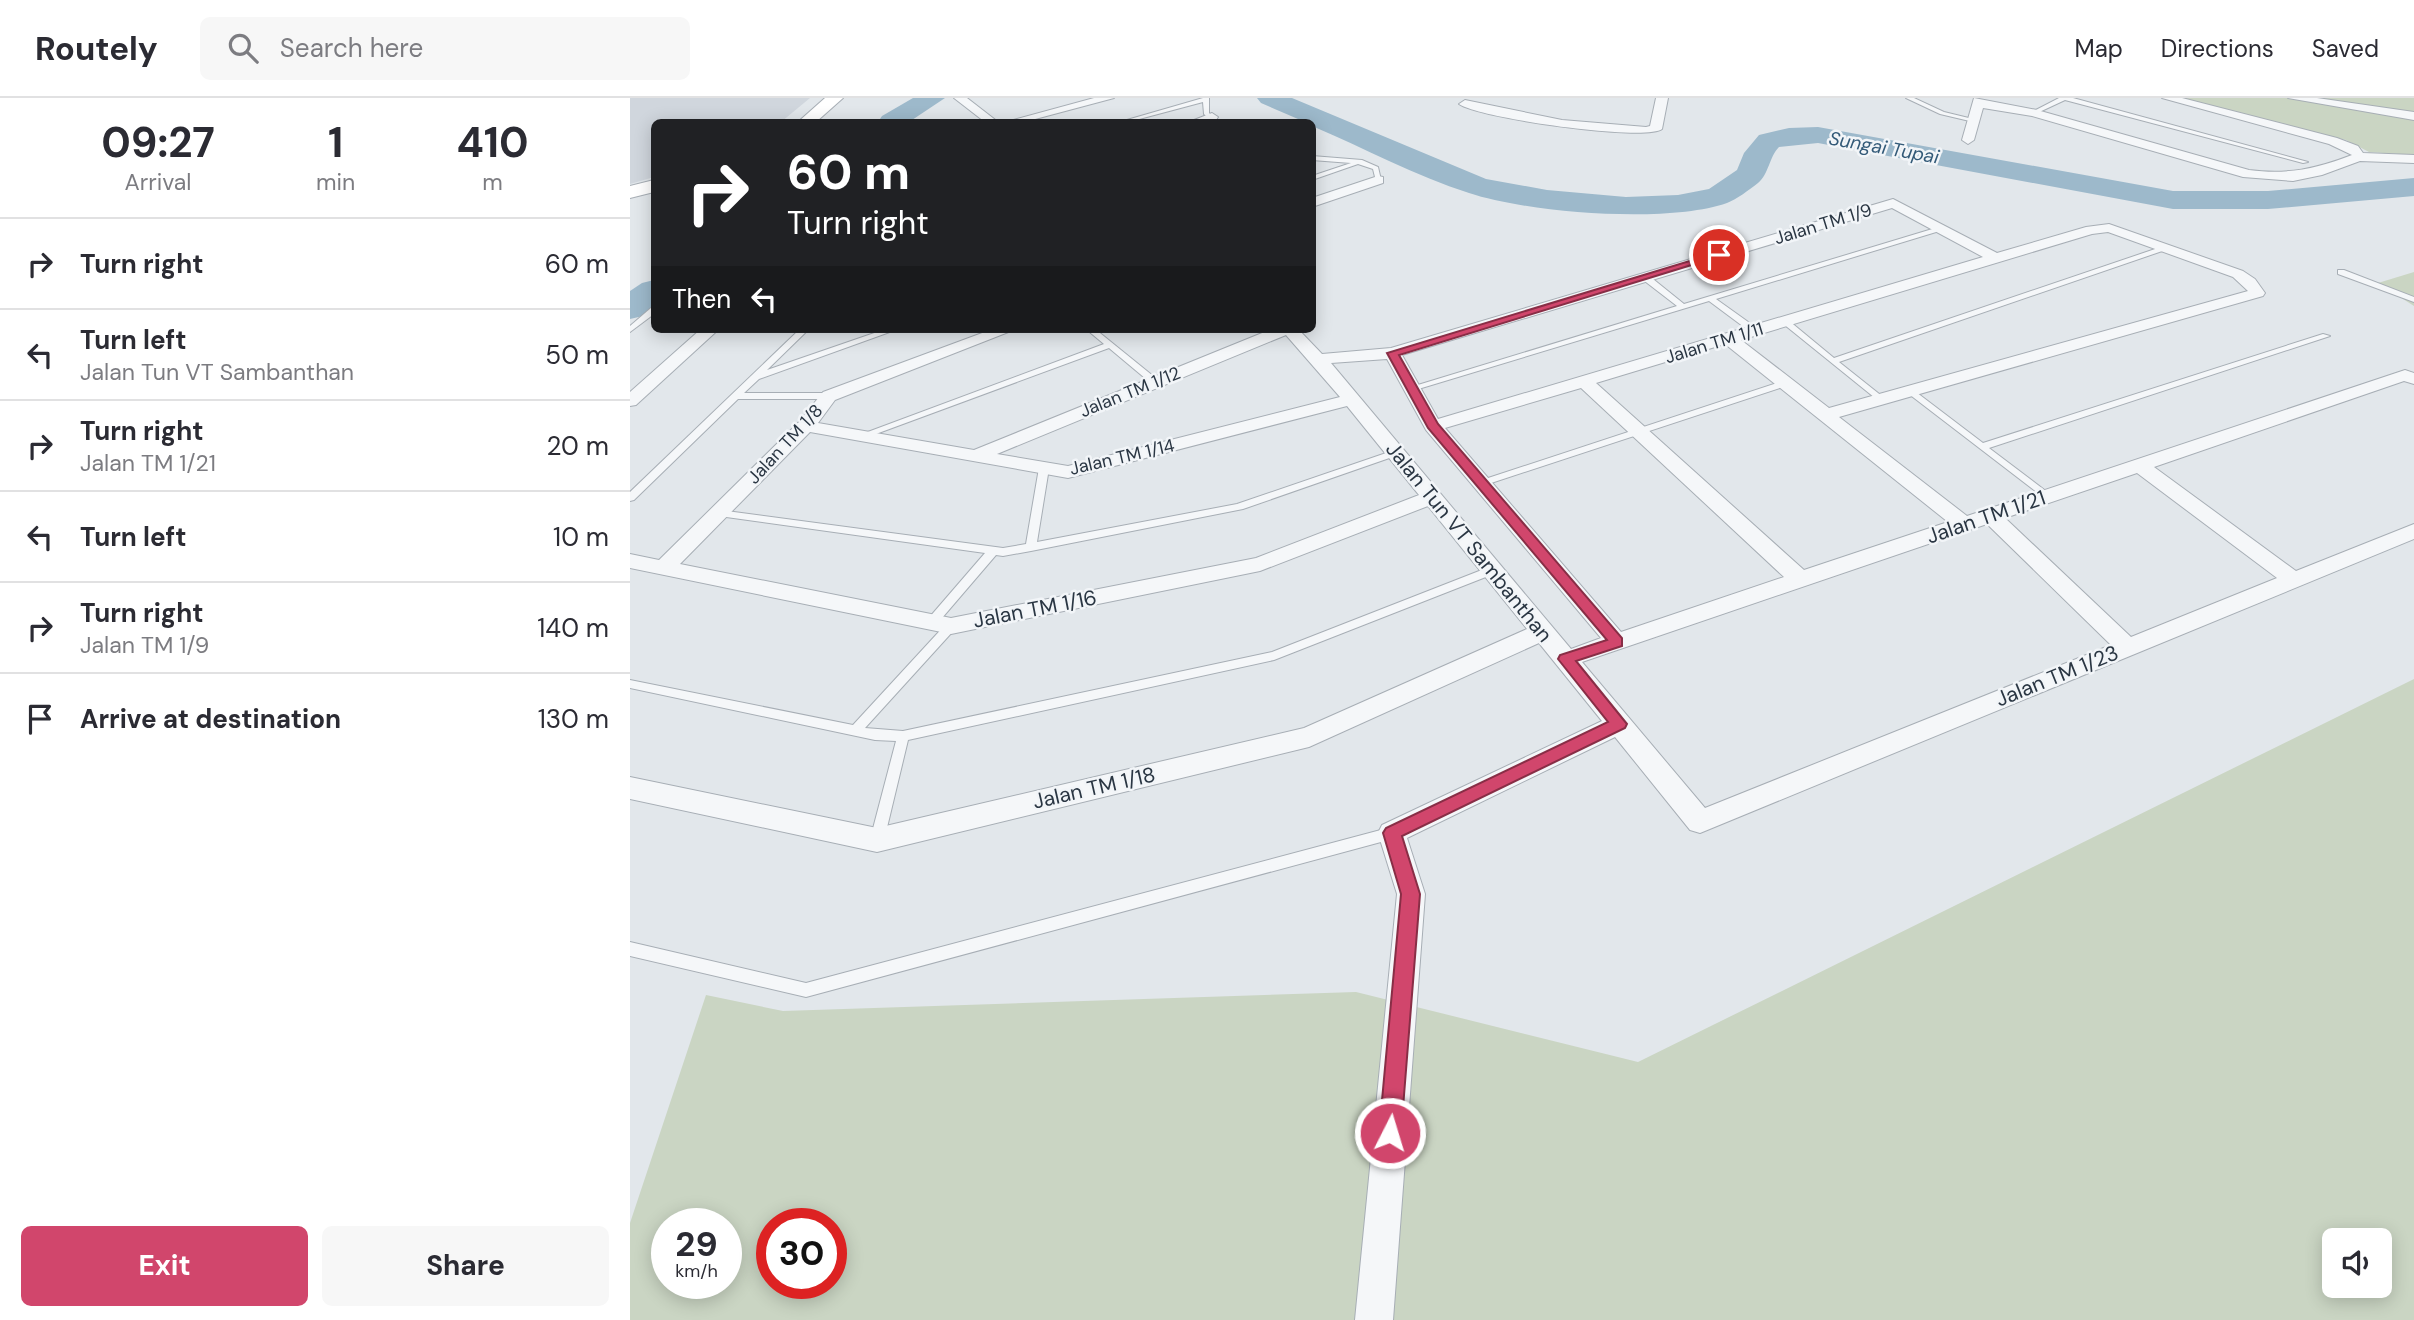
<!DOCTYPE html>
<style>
:root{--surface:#fff;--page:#f7f7f7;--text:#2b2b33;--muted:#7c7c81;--line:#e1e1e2;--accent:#d1466c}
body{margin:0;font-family:"DM Sans",sans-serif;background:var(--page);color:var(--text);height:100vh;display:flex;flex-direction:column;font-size:26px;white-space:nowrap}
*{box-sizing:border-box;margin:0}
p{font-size:23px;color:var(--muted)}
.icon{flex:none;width:38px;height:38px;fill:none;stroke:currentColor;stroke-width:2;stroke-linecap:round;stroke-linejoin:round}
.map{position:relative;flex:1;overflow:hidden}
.details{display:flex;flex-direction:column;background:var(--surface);width:630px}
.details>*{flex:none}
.hud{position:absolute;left:21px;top:21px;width:665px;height:214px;border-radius:10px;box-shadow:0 4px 18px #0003;background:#202124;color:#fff;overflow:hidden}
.tools{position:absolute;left:1692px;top:1130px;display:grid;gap:14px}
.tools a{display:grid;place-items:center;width:70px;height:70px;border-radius:10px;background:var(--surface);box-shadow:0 4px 18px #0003;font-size:35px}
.speed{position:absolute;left:21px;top:1110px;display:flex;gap:14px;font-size:35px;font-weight:700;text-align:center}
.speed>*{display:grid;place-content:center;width:91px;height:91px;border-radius:50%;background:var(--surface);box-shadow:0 4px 18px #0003;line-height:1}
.speed small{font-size:18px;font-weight:400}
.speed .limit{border:10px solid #d22;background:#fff;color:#111}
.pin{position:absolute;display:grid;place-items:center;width:60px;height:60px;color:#fff;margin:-30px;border:4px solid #fff;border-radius:50%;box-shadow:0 2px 7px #0007}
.me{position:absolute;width:77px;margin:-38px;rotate:5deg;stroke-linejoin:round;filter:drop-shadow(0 0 5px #0008)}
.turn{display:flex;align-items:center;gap:24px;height:147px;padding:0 21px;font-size:32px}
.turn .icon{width:91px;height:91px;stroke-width:2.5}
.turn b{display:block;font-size:49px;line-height:60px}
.then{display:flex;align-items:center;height:66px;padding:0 21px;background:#0003;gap:14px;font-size:26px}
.eta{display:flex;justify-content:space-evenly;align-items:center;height:119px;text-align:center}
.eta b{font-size:42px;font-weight:700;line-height:49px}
.primary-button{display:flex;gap:14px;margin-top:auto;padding:14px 21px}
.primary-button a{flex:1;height:80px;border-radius:10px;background:var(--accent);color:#fff;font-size:28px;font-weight:700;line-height:80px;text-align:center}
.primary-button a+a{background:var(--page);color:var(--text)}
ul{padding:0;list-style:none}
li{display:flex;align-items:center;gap:21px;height:91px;padding:0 21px;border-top:2px solid var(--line)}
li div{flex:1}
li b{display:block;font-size:26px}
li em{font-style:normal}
header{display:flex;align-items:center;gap:42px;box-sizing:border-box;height:98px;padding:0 35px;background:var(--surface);border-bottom:2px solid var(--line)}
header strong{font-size:33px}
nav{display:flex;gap:38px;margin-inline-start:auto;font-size:24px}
.search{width:490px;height:63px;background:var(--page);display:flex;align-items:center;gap:18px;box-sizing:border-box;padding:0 24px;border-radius:10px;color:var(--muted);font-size:26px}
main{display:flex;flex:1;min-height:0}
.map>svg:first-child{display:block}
.built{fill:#d0d6dd}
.green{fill:#cad5c3;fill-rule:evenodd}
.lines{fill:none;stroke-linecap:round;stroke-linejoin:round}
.river{fill:#9db9cb;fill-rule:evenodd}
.lane-casing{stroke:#a7aeb5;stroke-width:2}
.street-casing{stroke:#a7aeb5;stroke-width:2}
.secondary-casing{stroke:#a7aeb5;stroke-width:2}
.lane{fill:#f5f7f9;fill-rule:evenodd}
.street{fill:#f5f7f9;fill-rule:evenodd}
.secondary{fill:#fff;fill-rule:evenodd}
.route{fill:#d1466c;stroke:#882e46;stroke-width:2}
.labels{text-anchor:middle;stroke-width:5;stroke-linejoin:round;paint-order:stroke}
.far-street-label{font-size:18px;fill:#2a3643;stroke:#f2f5f8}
.far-water-label{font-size:19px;font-style:italic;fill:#335a78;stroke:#f2f5f8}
.street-label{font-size:21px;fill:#2a3643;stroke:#f2f5f8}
</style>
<header>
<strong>Routely</strong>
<div class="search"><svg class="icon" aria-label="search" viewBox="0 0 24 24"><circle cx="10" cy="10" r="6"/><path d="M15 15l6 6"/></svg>Search here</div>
<nav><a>Map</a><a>Directions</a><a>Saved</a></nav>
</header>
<main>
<section class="details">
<div class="eta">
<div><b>09:27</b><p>Arrival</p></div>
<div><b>1</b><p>min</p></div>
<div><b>410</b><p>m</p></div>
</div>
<ul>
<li><svg class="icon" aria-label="right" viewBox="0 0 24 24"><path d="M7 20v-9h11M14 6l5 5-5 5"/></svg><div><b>Turn right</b></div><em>60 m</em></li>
<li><svg class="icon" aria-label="left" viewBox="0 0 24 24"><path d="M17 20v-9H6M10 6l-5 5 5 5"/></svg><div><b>Turn left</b><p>Jalan Tun VT Sambanthan</p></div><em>50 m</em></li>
<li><svg class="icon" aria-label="right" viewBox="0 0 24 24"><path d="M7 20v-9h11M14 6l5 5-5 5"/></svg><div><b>Turn right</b><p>Jalan TM 1/21</p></div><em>20 m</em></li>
<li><svg class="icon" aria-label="left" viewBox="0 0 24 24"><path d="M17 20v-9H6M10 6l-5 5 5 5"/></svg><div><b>Turn left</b></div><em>10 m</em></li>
<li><svg class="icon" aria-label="right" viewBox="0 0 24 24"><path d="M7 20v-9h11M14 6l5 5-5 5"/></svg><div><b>Turn right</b><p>Jalan TM 1/9</p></div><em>140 m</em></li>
<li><svg class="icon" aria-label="arrive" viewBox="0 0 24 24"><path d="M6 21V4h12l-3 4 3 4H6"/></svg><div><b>Arrive at destination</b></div><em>130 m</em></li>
</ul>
<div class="primary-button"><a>Exit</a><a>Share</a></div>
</section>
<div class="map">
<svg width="1784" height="1222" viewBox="0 0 1784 1222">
<rect width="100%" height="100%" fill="#e2e7eb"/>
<!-- built -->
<polygon class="built" points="0,0 180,0 151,24 24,24 24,79 0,86"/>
<!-- green -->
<g class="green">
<polygon points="1550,0 1784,0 1784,57 1739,54 1716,42"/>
<polygon points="1784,174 1784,208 1748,185"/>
<path d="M1784,581V1222H0V1125L76,897L153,913L726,894L1008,964ZM37,1125H96V1185H37ZM142,1125H201V1185H142ZM1704,1143H1750V1188H1704Z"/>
</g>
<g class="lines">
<!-- river -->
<g class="river">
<polygon points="283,0 315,0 279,24 248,24 252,18"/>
<path d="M627,0H662L856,81L917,92L996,99L1048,97L1079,91L1107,72L1114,55L1129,37L1159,30L1188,29L1543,93H1638L1784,80V98L1638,111H1543L1188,45L1149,49C1139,59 1139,76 1128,85C1119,92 1107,101 1097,105C1037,126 899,115 839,95C786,78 734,50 682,28V24H675L631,5Z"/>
<polygon points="24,182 24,208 13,218 0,221 0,193 12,185"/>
</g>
<defs>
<g id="lane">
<polygon points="573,0 579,0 579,15 588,24 582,24 574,16 573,4 498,24 490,24"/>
<polygon points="1276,0 1284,0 1314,14 1347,22 1344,24 1310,16"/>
<polygon points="1429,0 1443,0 1678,64 1673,65 1435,2 1405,16 1400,15"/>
<polygon points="682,58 732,62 748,69 751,82 746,83 743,71 728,66 682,82 682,78 721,65 682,62"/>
<polygon points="1309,129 1316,131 1086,201 1128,231 1128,235 1122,235 1079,203 785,292 778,290 1047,208 1012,181 1012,177 1018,177 1054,206"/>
<polygon points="1534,148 1541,150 1209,264 1253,299 1254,301 1250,304 1151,224 1158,222 1204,260"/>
<polygon points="1708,172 1714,172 1784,199 1784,204 1708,176"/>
<polygon points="21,210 24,210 24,216 0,234 0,228"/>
<polygon points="170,231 179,231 137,272 256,231 268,231 129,281 114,295 199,295 203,298 199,301 108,301 4,402 0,403 0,394"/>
<polygon points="456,231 465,231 528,282 528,286 522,286 479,250 235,340 229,340 227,338 474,246"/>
<polygon points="1693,236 1700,238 1359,350 1421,397 1422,399 1417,402 1275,293 1282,291 1353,345"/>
<polygon points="1156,282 1159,283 1159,287 855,387 849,387 847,385 849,383"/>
<polygon points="765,352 768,353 768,357 613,411 401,453 373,458 366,457 306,527 302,528 296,524 298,521 355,455 89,418 84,415 89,412 373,450 396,446 409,370 414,367 419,370 407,444 607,406"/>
<polygon points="862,468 867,472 866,475 644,562 278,642 254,742 252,746 247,748 242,746 240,742 266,643 245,642 0,590 0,582 223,627 317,525 325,525 327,528 325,531 235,630 273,633 642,554"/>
<polygon points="762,729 767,731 769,735 767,739 762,741 176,899 0,858 0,844 176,885"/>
</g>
<g id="street">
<polygon points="324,0 337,0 368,24 355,24"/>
<polygon points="464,0 484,0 394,24 376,24"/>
<path d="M1026,0H1038L1032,31C1015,44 848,20 829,6L835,2L932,22L1016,29L1020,28Z"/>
<path d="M1344,0L1407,12L1619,72C1657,77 1686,71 1722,57L1699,46L1532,0H1552L1707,40L1728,48L1733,55L1784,57V65L1730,63L1692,77L1663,83L1613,79L1402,18L1353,10L1344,42L1338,46L1332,42Z"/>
<polygon points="1658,0 1687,0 1784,14 1784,22"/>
<polygon points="582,15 588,19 586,22 559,24"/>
<polygon points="748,78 753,79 753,85 682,109 682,100"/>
<path d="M1263,101L1367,155L1456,129L1479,126L1613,173L1625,181L1635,195L1633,198L1209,319L1337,418L1775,272L1784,275V286L1774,283L1524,369L1666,473L1784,426V441L1070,735L1060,732L985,639L777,740L795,796L763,1222H725L767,796L748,735L752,727L972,623L909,545L679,649L247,754L0,701V679L247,730L674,630L897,531L798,408L630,473L321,536L0,470V456L29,462L169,324L193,294L363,231H386L205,302L188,325L344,352L642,231H668L692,256L761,250ZM1262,110L1353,159L808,321L772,257ZM1478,134L1603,179L1618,193L1199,310L1111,242L1462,136ZM656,237L710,299L438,368L367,356ZM1095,246L1318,424L1174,472L966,285ZM757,261L796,332L971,540L941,551L701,265ZM951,290L1154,479L991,534L815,330ZM717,308L789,397L626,460L321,520L50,466L180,334L438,380ZM1507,375L1647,480L1501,539L1375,420ZM1357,426L1481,547L1075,710L952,564Z"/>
<polygon points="71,231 89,231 6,307 0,308 0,294"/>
</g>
<g id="secondary">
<polygon points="195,0 213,0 186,24 168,24"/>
<polygon points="24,82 24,94 0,100 0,88"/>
</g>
</defs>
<!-- lane casing -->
<use href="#lane" class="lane-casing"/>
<!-- street casing -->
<use href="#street" class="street-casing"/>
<!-- secondary casing -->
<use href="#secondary" class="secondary-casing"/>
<!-- lane -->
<use href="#lane" class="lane"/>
<!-- street -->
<use href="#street" class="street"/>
<!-- secondary -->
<use href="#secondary" class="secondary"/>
</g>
<!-- route -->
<polygon class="route" points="1086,155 1094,157 769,257 808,326 992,540 992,548 946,563 997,626 995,630 772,738 790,796 771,1035 768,1043 760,1046 752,1043 749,1035 771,796 753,735 756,730 978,624 928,561 930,557 977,542 798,330 757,255"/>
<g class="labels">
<!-- far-street labels -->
<g class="far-street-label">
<text transform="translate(1193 126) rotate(-17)" y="6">Jalan TM 1/9</text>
<text transform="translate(1084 245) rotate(-17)" y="6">Jalan TM 1/11</text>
<text transform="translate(500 294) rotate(-22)" y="6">Jalan TM 1/12</text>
<text transform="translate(155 346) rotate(-47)" y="6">Jalan TM 1/8</text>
<text transform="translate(492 359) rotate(-13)" y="6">Jalan TM 1/14</text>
</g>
<!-- far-water labels -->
<g class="far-water-label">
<text transform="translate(1254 49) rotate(10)" y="7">Sungai Tupai</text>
</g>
<!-- street labels -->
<g class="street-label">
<text transform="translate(1356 419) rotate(-19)" y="7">Jalan TM 1/21</text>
<text transform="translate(839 444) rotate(51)" y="7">Jalan Tun VT Sambanthan</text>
<text transform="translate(405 511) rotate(-11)" y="7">Jalan TM 1/16</text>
<text transform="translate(1427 578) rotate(-22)" y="7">Jalan TM 1/23</text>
<text transform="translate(464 690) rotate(-13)" y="7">Jalan TM 1/18</text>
</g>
</g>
</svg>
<div class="tools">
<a><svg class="icon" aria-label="sound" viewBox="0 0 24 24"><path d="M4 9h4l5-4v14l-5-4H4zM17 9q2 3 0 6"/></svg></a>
</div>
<div class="speed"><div>29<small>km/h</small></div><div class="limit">30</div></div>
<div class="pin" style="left:1089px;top:157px;background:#d93025"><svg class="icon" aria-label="arrive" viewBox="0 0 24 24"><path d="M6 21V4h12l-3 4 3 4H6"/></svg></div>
<svg class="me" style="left:760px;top:1035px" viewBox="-20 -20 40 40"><circle r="17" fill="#d1466c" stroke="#fff" stroke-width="3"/><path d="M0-11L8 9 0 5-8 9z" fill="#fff"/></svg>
<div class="hud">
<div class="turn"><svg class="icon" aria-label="right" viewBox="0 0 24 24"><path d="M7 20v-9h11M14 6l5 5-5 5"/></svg><div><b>60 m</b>Turn right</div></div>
<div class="then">Then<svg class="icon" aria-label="left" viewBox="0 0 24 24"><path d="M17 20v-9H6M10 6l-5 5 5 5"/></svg></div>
</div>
</div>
</main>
